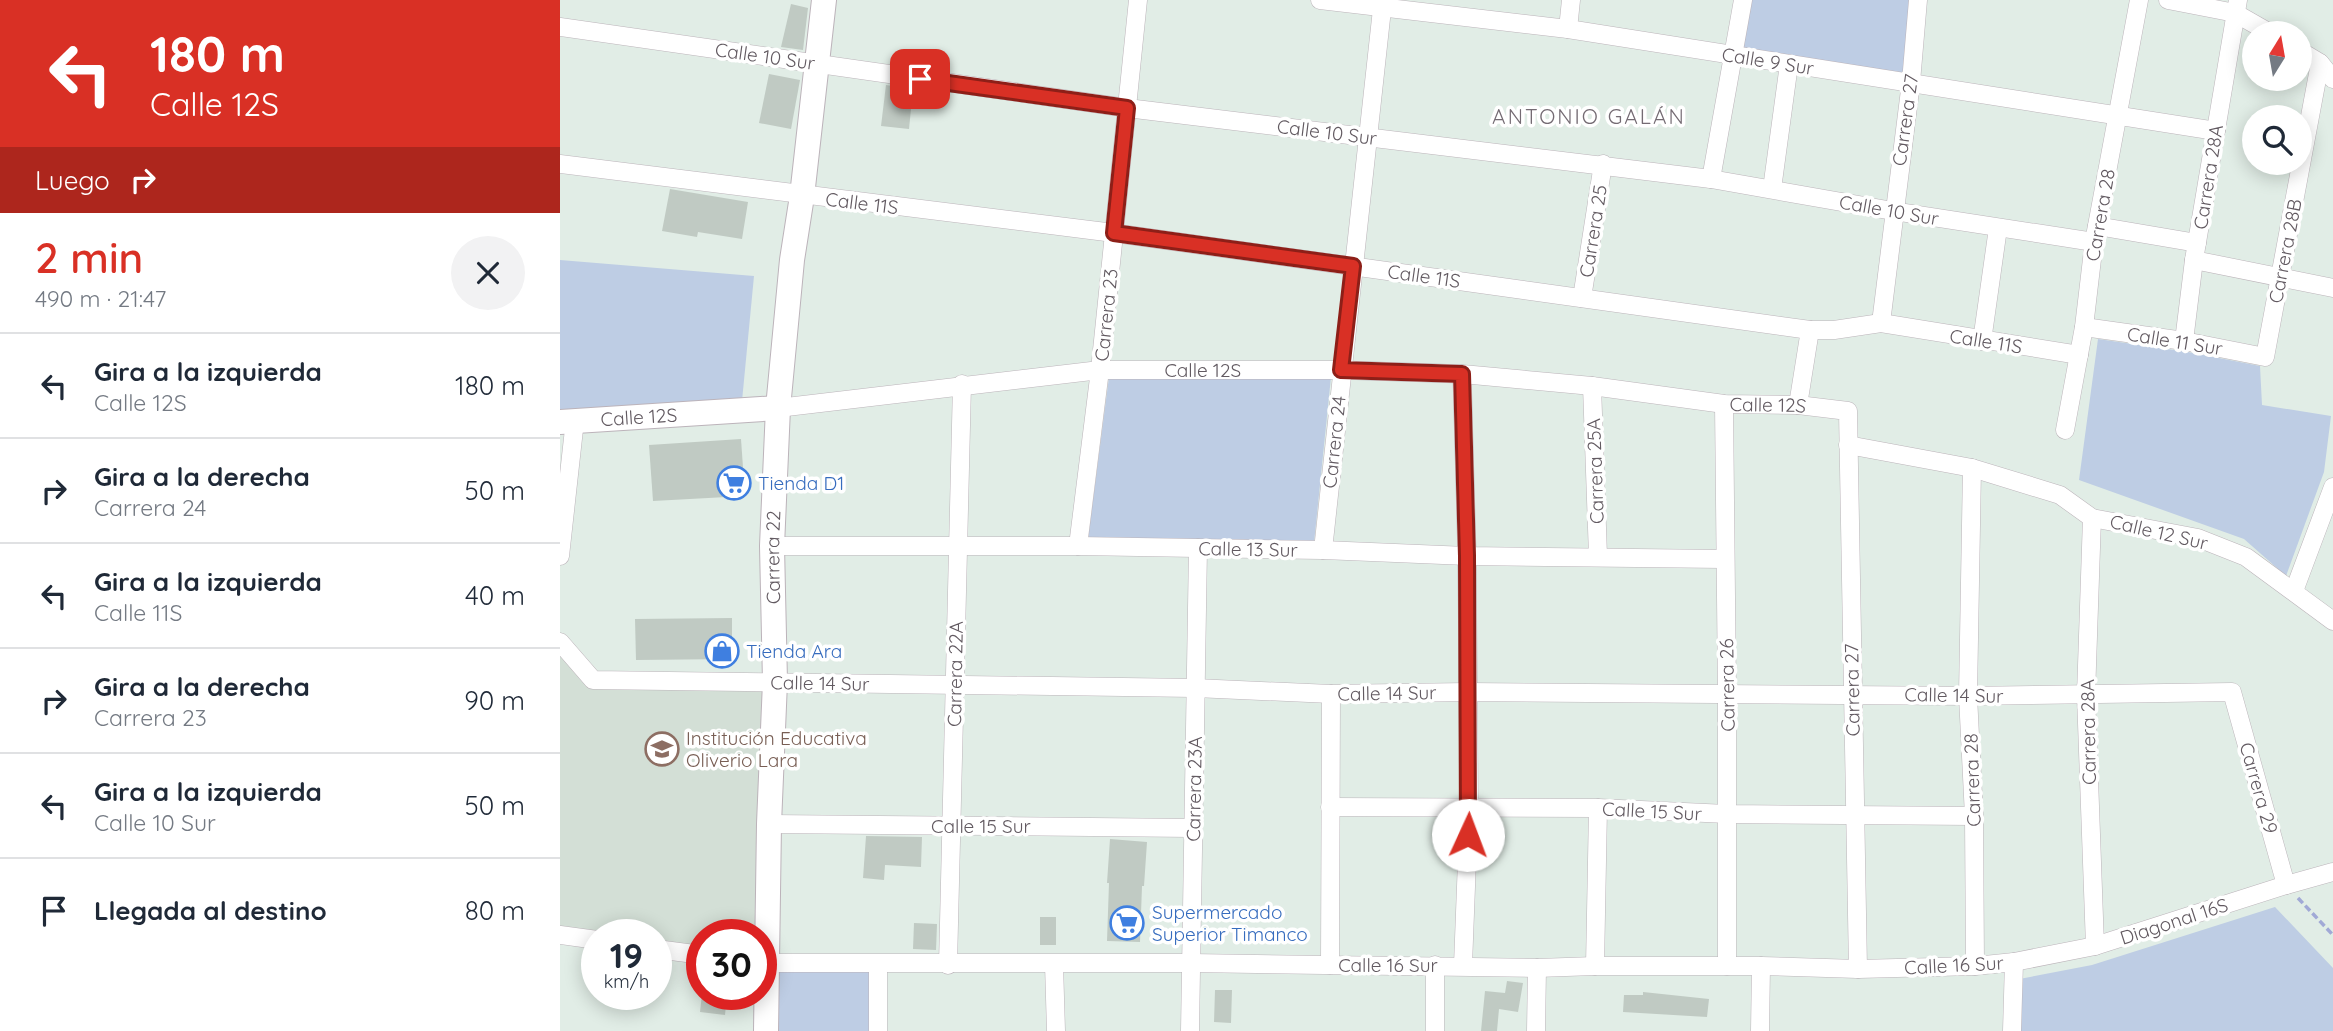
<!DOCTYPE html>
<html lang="es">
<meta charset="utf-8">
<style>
:root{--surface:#fff;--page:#f2f2f3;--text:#1f2937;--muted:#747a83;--line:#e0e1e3;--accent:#d93025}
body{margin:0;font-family:Quicksand,sans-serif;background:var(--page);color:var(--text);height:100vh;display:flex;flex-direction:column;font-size:26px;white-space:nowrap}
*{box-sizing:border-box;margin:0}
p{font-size:23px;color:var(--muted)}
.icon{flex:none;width:38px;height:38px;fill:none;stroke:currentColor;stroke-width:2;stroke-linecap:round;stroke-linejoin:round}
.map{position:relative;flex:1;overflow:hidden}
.drawer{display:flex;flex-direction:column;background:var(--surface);width:560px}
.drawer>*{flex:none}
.top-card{background:#d93025;color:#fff;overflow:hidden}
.needle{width:46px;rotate:11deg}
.fabs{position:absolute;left:1682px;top:21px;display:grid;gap:14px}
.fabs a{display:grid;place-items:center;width:70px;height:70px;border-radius:50%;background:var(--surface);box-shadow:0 4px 18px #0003;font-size:35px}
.speed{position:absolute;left:21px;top:919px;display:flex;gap:14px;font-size:35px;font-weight:700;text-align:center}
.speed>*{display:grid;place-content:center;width:91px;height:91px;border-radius:50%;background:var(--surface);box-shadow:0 4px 18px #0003;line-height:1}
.speed small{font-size:18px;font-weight:400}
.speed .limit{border:10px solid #d22;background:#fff;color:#111}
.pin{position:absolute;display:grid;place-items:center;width:60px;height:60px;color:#fff;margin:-30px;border-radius:14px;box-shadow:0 4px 10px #0006}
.me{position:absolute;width:77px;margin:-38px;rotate:2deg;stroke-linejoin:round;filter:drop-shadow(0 0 5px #0008)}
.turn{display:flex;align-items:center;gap:24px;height:147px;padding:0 35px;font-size:32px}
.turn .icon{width:91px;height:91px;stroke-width:2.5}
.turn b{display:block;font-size:49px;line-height:60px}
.then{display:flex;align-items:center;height:66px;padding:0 35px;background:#0003;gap:14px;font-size:26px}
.round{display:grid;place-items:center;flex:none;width:74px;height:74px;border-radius:37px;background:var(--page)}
.head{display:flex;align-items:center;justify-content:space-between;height:119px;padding:0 35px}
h1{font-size:42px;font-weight:600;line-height:52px;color:var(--accent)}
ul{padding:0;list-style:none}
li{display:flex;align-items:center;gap:21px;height:105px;padding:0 35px;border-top:2px solid var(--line)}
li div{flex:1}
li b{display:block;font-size:26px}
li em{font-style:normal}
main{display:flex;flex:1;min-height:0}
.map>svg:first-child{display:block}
.education{fill:#d3dfd6}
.green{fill:#becde4}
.building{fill:#c0cac3}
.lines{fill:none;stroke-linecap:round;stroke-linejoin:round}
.street-casing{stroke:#bcb4ba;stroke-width:19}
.secondary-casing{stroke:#bcb3ba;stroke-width:26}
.path{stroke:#a1a9d6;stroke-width:3.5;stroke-dasharray:7 3.5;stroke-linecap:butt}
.street{stroke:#fff;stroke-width:18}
.secondary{stroke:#fff;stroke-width:24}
.route-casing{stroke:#8d1f18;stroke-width:18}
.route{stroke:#d93025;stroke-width:12}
.labels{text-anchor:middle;stroke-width:7;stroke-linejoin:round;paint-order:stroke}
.street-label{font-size:19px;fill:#625a61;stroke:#fff}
.shop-label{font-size:19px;fill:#366cbe;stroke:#fff;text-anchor:start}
.education-label{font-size:19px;fill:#785e54;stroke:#fff;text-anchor:start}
.neighbourhood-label{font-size:21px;letter-spacing:2px;fill:#746b73;stroke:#fff}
</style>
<main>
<section class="drawer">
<div class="top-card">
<div class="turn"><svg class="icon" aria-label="left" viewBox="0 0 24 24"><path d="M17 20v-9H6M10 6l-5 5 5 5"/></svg><div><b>180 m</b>Calle 12S</div></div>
<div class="then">Luego<svg class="icon" aria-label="right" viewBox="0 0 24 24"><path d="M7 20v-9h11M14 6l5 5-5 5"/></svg></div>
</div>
<div class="head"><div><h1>2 min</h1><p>490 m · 21:47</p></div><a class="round"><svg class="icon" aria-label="close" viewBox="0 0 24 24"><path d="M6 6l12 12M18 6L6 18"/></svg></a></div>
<ul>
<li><svg class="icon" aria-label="left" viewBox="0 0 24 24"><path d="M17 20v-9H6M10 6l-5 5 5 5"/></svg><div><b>Gira a la izquierda</b><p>Calle 12S</p></div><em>180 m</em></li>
<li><svg class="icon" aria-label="right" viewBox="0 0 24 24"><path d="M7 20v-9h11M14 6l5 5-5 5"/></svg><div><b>Gira a la derecha</b><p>Carrera 24</p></div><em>50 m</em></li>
<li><svg class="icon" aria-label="left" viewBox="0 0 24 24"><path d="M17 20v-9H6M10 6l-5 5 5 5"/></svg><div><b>Gira a la izquierda</b><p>Calle 11S</p></div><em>40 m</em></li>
<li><svg class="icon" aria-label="right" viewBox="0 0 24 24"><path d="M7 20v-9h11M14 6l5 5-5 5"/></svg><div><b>Gira a la derecha</b><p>Carrera 23</p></div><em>90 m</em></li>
<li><svg class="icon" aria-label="left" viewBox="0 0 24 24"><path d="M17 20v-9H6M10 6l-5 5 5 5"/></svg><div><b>Gira a la izquierda</b><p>Calle 10 Sur</p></div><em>50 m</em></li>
<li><svg class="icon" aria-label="arrive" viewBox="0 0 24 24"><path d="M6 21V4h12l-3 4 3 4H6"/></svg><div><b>Llegada al destino</b></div><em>80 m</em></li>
</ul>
</section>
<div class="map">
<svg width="1773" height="1031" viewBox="0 0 1773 1031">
<rect width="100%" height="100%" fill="#e1ede6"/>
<!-- education -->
<polygon class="education" points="0,646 32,683 206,686 199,934 142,934 142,948 96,941 96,934 49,934 0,928"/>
<!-- green -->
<g class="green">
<polygon points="1183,0 1358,0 1351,82 1173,55"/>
<polygon points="0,260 194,276 182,401 0,413"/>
<polygon points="1538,339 1628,352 1700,366 1702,405 1771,416 1764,472 1726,576 1684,539 1519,480"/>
<polygon points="549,377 771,377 754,543 528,539"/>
<polygon points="1715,907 1773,968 1773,1031 1453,1031 1454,980 1532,965"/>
<polygon points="212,969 316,969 314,1031 210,1031"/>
</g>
<!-- building -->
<g class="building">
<polygon points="231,4 248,8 243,50 221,47"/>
<polygon points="209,74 240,80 231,129 199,123"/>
<polygon points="326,85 353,89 349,129 321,126"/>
<polygon points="110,189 188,202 182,239 138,232 137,237 102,231"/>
<polygon points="181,439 185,496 93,501 89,445"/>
<polygon points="172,618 172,659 76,660 75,619"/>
<polygon points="306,836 362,837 361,867 325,865 324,880 303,878"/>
<polygon points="550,839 587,842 584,886 582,886 580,942 547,941 549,883 547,883"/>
<rect x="480" y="917" width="16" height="28"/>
<polygon points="354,923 377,924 376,950 353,949"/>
<polygon points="947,981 963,983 958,1012 939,1009 937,1031 921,1031 925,991 945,993"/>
<polygon points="655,990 672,990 671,1023 654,1022"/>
<polygon points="1083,992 1149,999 1147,1017 1063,1012 1064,995 1083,995"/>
<polygon points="142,994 167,994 165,1015 140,1012"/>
</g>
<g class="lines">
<defs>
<g id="street">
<polyline points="760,0 1008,29 1656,131"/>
<polyline points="1608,0 1675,13 1710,33"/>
<polyline points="0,27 567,108 1151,179 1333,211 1534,242"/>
<polyline points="1008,29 1011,0"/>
<polyline points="1740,51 1760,63 1773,79"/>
<polyline points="0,164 554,233 1250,330 1274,330 1321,323 1519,355"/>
<polyline points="1151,179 1183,0"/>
<polyline points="1212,189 1229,64"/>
<polyline points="1537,226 1637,243"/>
<polyline points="1634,260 1773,288"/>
<polyline points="1022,298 1043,164"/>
<polyline points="1321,323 1351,82 1358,0"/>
<polyline points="1524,327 1624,341 1705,357 1760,63"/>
<polyline points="1422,341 1438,228"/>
<polyline points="1624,341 1634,260 1678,0"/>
<polyline points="902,374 907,556 909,808 903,965"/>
<polyline points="1032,386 1038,556"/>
<polyline points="1164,404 1167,693 1167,966"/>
<polyline points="1238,405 1250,330"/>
<path id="s1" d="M218,408L540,370H781L902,374L1032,386L1164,404L1238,405L1288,411L1298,969"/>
<polyline points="1505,430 1524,327 1534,242 1579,0"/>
<polyline points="1288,445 1412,468 1500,495 1532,518 1638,538 1686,557 1773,621"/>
<polyline points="1412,468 1408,696 1414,816 1415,966"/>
<polyline points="1532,518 1526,695 1535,946"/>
<polyline points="212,546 518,546 763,550 907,556 1164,559"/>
<polyline points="518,546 540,370 578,0"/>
<polyline points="763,550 823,0"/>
<polyline points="0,556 15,420"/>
<polyline points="1734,591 1773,487"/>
<polyline points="0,642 33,680 635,688 771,694 907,692 1408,696 1672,692 1726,885"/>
<polyline points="770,807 1038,808 1167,814 1414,816"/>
<polyline points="209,824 633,828"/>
<polyline points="0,935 37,940"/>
<polyline points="96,949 142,955"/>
<polyline points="201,963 631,963 977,968 1035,966 1201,966 1298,969 1415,966 1454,962 1535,946 1726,885 1773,872"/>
<polyline points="318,964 318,1031"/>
<polyline points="494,964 496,1031"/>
<polyline points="388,965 402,384"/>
<polyline points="770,965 771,694"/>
<polyline points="1035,966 1038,808"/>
<polyline points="630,1031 638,548"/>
<polyline points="875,1031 875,965"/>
<polyline points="976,1031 977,968"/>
<polyline points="1200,1031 1201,966"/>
<polyline points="1452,1031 1454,962"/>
</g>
<g id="secondary">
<path id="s2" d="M0,422L218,408"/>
<path id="s3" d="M206,1031L209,824L215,682L212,546L218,408L232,260L242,196L264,0"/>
</g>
</defs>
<!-- street casing -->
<use href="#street" class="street-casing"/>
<!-- secondary casing -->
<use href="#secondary" class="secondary-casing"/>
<!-- path -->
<polyline class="path" points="1738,898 1773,935"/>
<!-- street -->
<use href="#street" class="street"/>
<!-- secondary -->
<use href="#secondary" class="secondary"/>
</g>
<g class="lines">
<defs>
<polyline id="route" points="360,79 567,108 554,233 793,266 781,370 902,374 907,556 908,835"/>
</defs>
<!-- route casing -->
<use href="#route" class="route-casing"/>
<!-- route -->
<use href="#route" class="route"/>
</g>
<!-- icons -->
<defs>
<symbol id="supermarket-ring" viewBox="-11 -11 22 22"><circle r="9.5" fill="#fff" stroke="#3f7fe0" stroke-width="1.5"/><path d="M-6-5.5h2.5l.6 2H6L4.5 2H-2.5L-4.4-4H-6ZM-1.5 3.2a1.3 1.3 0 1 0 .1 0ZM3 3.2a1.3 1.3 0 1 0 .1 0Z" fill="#3f7fe0"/></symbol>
<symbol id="shop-ring" viewBox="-11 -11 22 22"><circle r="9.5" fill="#fff" stroke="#3f7fe0" stroke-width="1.5"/><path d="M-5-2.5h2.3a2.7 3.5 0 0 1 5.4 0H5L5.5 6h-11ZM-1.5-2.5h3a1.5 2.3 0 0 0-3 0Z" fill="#3f7fe0"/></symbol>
<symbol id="university-ring" viewBox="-11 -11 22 22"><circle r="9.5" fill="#fff" stroke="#8d6e63" stroke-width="1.5"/><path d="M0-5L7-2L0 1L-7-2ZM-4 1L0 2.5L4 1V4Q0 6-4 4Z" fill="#8d6e63"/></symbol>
</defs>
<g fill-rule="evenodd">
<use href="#supermarket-ring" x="155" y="464" width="38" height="38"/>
<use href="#shop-ring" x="143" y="632" width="38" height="38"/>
<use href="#university-ring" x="83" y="730" width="38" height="38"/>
<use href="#supermarket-ring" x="548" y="904" width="38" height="38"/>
</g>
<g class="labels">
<!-- street labels -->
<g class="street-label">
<text transform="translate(205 56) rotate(8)" y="7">Calle 10 Sur</text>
<text transform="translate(1208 61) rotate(9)" y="7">Calle 9 Sur</text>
<text transform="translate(1345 120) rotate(-82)" y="7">Carrera 27</text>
<text transform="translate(767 132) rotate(7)" y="7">Calle 10 Sur</text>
<text transform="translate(1648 177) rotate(-81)" y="7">Carrera 28A</text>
<text transform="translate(302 203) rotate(7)" y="7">Calle 11S</text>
<text transform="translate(1329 210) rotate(10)" y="7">Calle 10 Sur</text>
<text transform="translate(1540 215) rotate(-80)" y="7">Carrera 28</text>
<text transform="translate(1033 231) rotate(-81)" y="7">Carrera 25</text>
<text transform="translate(1725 251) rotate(-79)" y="7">Carrera 28B</text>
<text transform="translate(864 276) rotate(8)" y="7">Calle 11S</text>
<text transform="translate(546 315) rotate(-84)" y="7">Carrera 23</text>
<text transform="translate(1426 341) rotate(9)" y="7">Calle 11S</text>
<text transform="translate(1615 341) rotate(9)" y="7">Calle 11 Sur</text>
<text dy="7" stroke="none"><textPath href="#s1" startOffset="427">Calle 12S</textPath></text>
<text dy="7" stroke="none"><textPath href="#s1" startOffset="994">Calle 12S</textPath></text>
<text dy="7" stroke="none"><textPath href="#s2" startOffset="79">Calle 12S</textPath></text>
<text transform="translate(774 442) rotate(-84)" y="7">Carrera 24</text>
<text transform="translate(1035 471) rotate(-92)" y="7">Carrera 25A</text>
<text transform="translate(1599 532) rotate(13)" y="7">Calle 12 Sur</text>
<text transform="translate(688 549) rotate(1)" y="7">Calle 13 Sur</text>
<text dy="7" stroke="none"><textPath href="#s3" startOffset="474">Carrera 22</textPath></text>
<text transform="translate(395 674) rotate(-89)" y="7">Carrera 22A</text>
<text transform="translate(260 683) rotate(1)" y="7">Calle 14 Sur</text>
<text transform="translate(1167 685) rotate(-91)" y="7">Carrera 26</text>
<text transform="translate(1292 690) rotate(-91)" y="7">Carrera 27</text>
<text transform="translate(827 693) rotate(-1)" y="7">Calle 14 Sur</text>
<text transform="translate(1394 695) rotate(1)" y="7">Calle 14 Sur</text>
<text transform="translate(1528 732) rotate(-91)" y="7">Carrera 28A</text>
<text transform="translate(1412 780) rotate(-92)" y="7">Carrera 28</text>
<text transform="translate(1699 788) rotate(74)" y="7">Carrera 29</text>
<text transform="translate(634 789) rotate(-89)" y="7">Carrera 23A</text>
<text transform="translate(1092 811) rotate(3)" y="7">Calle 15 Sur</text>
<text x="421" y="833">Calle 15 Sur</text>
<text transform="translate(1614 921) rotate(-18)" y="7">Diagonal 16S</text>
<text x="828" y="972">Calle 16 Sur</text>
<text transform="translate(1394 965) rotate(-3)" y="7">Calle 16 Sur</text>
</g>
<!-- shop labels -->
<g class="shop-label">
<text x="198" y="490">Tienda D1</text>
<text x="186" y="658">Tienda Ara</text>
<text x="592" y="919">Supermercado<tspan x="592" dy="22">Superior Timanco</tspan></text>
</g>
<!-- education labels -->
<g class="education-label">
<text x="126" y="745">Institución Educativa<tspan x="126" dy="22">Oliverio Lara</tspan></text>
</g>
<!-- neighbourhood labels -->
<g class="neighbourhood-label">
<text x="1029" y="124">ANTONIO GALÁN</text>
</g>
</g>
</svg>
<div class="fabs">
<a><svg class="needle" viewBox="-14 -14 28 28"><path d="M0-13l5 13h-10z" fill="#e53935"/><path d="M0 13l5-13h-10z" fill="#747a83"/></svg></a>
<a><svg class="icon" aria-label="search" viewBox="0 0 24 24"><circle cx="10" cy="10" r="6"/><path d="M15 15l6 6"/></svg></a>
</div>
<div class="speed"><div>19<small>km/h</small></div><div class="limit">30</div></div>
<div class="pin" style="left:360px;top:79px;background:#d93025"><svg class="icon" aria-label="arrive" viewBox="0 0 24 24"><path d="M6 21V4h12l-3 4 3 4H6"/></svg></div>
<svg class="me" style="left:908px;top:835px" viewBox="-20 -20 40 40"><circle r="19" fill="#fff"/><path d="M0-13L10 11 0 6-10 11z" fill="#d93025"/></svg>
</div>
</main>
